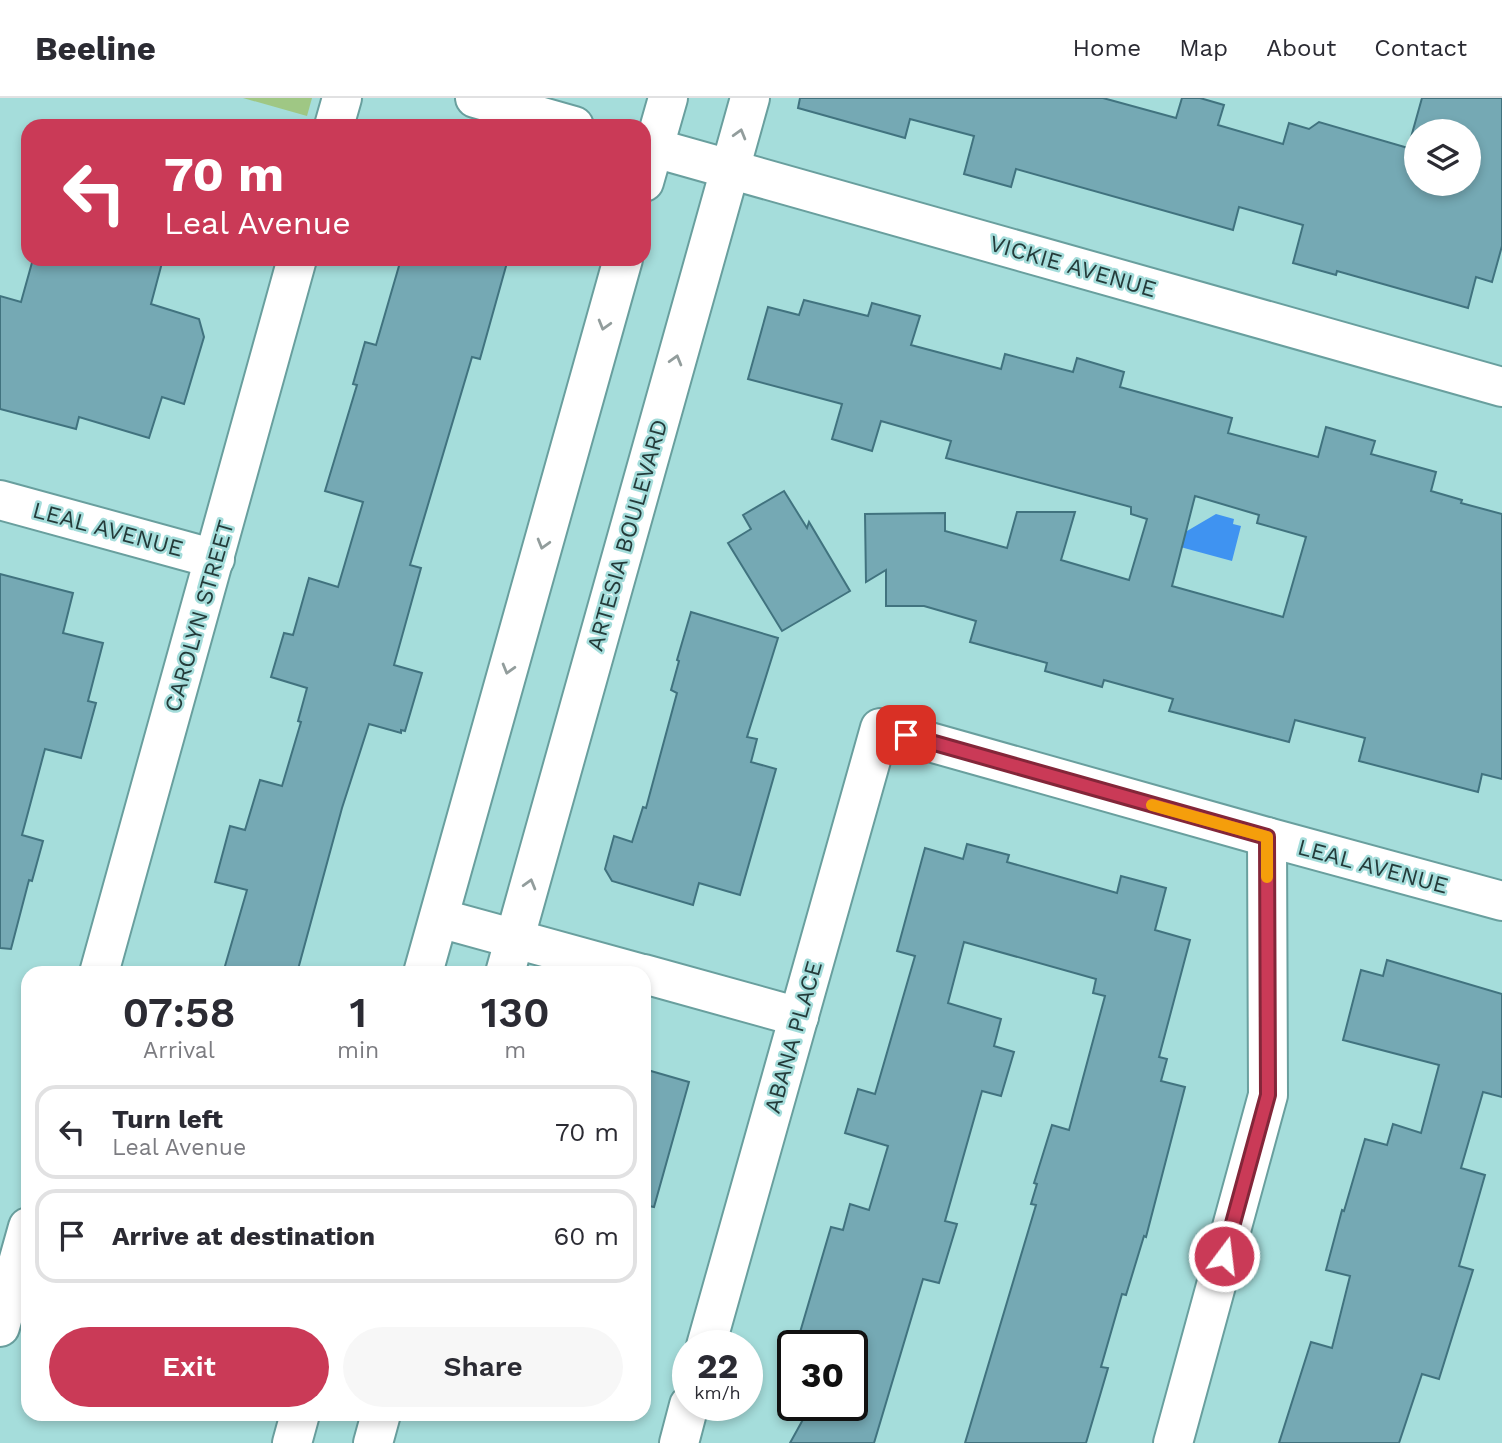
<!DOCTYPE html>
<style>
:root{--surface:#fff;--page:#f7f7f7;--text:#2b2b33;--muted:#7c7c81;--line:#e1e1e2;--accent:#ca3a57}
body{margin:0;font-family:"Work Sans",sans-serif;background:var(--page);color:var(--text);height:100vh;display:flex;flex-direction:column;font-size:26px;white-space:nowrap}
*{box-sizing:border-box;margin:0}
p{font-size:23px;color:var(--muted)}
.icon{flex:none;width:38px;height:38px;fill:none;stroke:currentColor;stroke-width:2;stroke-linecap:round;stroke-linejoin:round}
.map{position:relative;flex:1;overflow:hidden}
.details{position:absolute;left:21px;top:868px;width:630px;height:455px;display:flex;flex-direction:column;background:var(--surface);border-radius:21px;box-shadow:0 4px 10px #0003}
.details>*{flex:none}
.hud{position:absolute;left:21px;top:21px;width:630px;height:147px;border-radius:21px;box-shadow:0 4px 10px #0003;background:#ca3a57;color:#fff;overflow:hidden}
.buttons{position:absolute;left:1404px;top:21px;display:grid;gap:14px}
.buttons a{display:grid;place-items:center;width:77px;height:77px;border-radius:50%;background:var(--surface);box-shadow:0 4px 10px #0003;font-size:35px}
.speed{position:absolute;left:672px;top:1232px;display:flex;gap:14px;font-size:35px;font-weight:700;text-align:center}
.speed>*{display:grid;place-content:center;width:91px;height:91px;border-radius:50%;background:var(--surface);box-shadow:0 4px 10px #0003;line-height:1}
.speed small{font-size:18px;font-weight:400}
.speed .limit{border:4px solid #111;border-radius:10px;background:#fff;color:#111}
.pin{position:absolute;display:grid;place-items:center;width:60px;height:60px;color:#fff;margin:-30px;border-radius:14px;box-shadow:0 4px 10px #0006}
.me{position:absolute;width:77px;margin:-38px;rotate:15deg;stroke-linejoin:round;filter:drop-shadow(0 0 5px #0008)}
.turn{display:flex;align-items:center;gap:24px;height:147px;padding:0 28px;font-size:32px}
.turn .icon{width:91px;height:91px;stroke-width:2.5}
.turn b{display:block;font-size:49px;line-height:60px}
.eta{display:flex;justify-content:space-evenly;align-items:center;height:119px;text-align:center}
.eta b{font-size:42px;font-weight:600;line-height:49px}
.primary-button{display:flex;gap:14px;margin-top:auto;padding:14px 28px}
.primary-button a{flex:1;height:80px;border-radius:42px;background:var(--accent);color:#fff;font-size:28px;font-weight:600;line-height:80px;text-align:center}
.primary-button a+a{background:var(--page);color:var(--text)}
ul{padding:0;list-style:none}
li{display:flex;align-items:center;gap:21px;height:94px;margin:0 14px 10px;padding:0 14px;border:4px solid var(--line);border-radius:21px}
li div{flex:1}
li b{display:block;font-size:26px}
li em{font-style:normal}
header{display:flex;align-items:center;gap:42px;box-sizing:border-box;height:98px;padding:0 35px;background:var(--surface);border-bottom:2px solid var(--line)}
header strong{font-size:33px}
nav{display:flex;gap:38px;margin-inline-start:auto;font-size:24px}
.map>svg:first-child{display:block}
.green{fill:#9fc784}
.water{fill:#3f93f1}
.building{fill:#75a9b4;stroke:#41737f;stroke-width:2;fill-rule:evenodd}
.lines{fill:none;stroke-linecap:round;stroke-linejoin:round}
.minor-casing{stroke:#699f9e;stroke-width:42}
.major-casing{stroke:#699f9e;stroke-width:42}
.minor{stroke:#fff;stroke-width:38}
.major{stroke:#fff;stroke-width:38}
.oneway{stroke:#929d9c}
.route-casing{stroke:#832639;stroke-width:18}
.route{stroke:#ca3a57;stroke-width:12}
.slow{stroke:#f59e0b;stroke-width:12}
.labels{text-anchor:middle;stroke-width:5;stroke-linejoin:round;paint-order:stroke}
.street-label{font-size:23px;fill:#243b3a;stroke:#a5dddb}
</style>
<header>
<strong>Beeline</strong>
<nav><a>Home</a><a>Map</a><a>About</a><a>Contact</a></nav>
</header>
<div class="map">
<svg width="1502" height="1345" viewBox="0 0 1502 1345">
<rect width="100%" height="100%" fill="#a5dddb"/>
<!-- green -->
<polygon class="green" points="243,0 312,0 307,18"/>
<!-- water -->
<polygon class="water" points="1216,416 1234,421 1233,426 1241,428 1232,463 1173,447 1178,431 1187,433"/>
<!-- building -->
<g class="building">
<path d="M800,0H1103L1176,20L1182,0H1200L1224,7L1218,27L1283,46L1289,25L1309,31L1319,24L1408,50L1422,0H1502V148L1492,184L1476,179L1468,210L1337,173L1336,177L1293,165L1303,127L1239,109L1233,132L1016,71L1011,89L964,76L974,38L910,21L905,40L798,10ZM1416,33H1468V86H1416Z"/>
<polygon points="33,161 163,161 151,206 199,221 204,239 184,306 162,299 149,340 79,319 76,331 0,311 0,198 21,204"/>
<polygon points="401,161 508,161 480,261 472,259 410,467 421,470 394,567 422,575 405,633 401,632 401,635 369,626 342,710 297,875 223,875 247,792 215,784 230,728 245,732 260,682 282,688 301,624 298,623 307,590 271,579 284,535 293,537 309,480 338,489 363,404 325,393 357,287 353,286 365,244 376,247"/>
<path d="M804,202L868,218L872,205L920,218L911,247L1001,271L1005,256L1073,274L1077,260L1124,274L1120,289L1232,320L1228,335L1318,359L1326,329L1375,343L1371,356L1436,374L1431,393L1462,402L1461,405L1502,416V681L1482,676L1478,694L1359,663L1365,640L1295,622L1289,644L1169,613L1173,601L1104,582L1102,589L1045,573L1047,565L970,544L976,523L924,508H886V472L866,484L865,416L945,415V433L1007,450L1017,414H1075L1061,462L1129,482L1147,421L1131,416V409L946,360L951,343L881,323L872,353L832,341L842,306L748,281L768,209L799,217ZM1195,398L1259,417L1257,425L1306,439L1283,519L1172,488Z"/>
<polygon points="784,393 807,430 809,424 850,493 782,533 728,445 751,431 743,417"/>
<polygon points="0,476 73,495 63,535 103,545 88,603 96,605 81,660 45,651 22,737 43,743 32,783 29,782 11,851 0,850"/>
<polygon points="691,514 778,540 747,639 757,641 751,664 776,671 740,797 699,785 693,807 612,783 605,771 614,738 632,744 643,709 646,710 677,595 671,592 679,563 677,562"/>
<polygon points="967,746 1009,757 1007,764 1117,795 1121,778 1166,790 1155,832 1190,842 1159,959 1167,961 1161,983 1185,989 1146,1139 1144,1138 1126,1197 1122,1196 1101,1269 1108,1270 1086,1345 965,1345 1036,1107 1031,1106 1037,1086 1034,1085 1052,1027 1069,1032 1105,898 1093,895 1096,881 964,844 948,905 1001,921 994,948 1014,954 1001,998 982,993 945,1123 957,1126 939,1185 923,1181 874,1345 790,1345 811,1307 852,1307 852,1248 796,1248 831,1129 843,1132 850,1106 869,1112 888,1048 845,1035 858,991 875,996 915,858 897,853 925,750 963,761"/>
<polygon points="1387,862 1502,896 1502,999 1483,994 1461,1070 1485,1077 1459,1168 1473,1172 1439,1281 1422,1276 1399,1345 1279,1345 1311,1244 1332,1250 1350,1178 1326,1172 1342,1112 1344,1113 1365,1041 1387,1047 1393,1026 1421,1035 1439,967 1343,942 1361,872 1383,878"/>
<polygon points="644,971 689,984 654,1109 644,1107"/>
</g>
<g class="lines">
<defs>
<g id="minor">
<polyline points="475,0 574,28"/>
<polyline points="334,28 342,0"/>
<polyline points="644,47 1502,289"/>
<polyline points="0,402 215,461"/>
<polyline points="439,820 639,875"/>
<polyline points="99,875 297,161"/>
<polyline points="644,876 799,919"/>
<polyline points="0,1229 28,1129"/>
<polyline points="706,1248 880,630 1267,739 1502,803"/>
<polyline points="679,1345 689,1307"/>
<polyline points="1173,1345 1268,997 1267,739"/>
</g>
<g id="major">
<polyline points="644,84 668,0"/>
<polyline points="423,875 623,161"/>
<polyline points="505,875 750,0"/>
<polyline points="292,1345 300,1316"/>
<polyline points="373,1345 381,1316"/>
</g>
</defs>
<!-- minor casing -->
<use href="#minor" class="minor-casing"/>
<!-- major casing -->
<use href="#major" class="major-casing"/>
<!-- minor -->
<use href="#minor" class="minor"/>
<!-- major -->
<use href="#major" class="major"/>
</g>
<!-- one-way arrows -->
<defs><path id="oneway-chevron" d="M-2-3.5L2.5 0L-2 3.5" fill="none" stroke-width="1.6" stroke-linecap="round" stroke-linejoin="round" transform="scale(1.75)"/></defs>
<g class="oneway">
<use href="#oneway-chevron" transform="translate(740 36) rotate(-74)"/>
<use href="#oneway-chevron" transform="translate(604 227) rotate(106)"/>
<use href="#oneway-chevron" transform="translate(676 262) rotate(-74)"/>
<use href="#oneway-chevron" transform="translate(543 446) rotate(106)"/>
<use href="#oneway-chevron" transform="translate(508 571) rotate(106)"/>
<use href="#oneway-chevron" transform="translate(530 786) rotate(-74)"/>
</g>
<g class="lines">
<defs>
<polyline id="route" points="906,637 1267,739 1268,997 1224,1158"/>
</defs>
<!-- route casing -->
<use href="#route" class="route-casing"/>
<!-- route -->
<use href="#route" class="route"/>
<!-- slow -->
<polyline class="slow" points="1152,707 1267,739 1267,779"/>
</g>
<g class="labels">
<!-- street labels -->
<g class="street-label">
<text transform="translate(1073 168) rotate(16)" y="8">VICKIE AVENUE</text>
<text transform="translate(108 431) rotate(15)" y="8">LEAL AVENUE</text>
<text transform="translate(627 437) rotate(-74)" y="8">ARTESIA BOULEVARD</text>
<text transform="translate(199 518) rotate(-74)" y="8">CAROLYN STREET</text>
<text transform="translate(1373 768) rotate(15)" y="8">LEAL AVENUE</text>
<text transform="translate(793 939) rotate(-74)" y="8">ABANA PLACE</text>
</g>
</g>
</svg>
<div class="buttons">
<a><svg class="icon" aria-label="layers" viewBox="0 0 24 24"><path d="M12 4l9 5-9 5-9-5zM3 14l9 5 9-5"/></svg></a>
</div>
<div class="speed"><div>22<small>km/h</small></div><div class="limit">30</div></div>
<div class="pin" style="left:906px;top:637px;background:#d93025"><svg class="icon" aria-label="arrive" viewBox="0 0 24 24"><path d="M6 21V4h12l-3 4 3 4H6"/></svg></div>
<svg class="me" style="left:1224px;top:1158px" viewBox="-20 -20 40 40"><circle r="17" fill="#ca3a57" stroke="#fff" stroke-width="3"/><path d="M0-11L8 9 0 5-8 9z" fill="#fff"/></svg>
<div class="hud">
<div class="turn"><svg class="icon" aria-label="left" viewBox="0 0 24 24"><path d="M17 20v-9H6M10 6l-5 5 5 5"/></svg><div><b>70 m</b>Leal Avenue</div></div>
</div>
<section class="details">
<div class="eta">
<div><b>07:58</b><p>Arrival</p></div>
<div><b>1</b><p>min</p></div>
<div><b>130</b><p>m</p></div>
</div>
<ul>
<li><svg class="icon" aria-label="left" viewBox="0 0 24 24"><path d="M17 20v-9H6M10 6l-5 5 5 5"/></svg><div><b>Turn left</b><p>Leal Avenue</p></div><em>70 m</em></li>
<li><svg class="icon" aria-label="arrive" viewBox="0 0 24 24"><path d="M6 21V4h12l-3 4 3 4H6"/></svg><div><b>Arrive at destination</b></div><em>60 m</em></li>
</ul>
<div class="primary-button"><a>Exit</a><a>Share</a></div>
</section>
</div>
